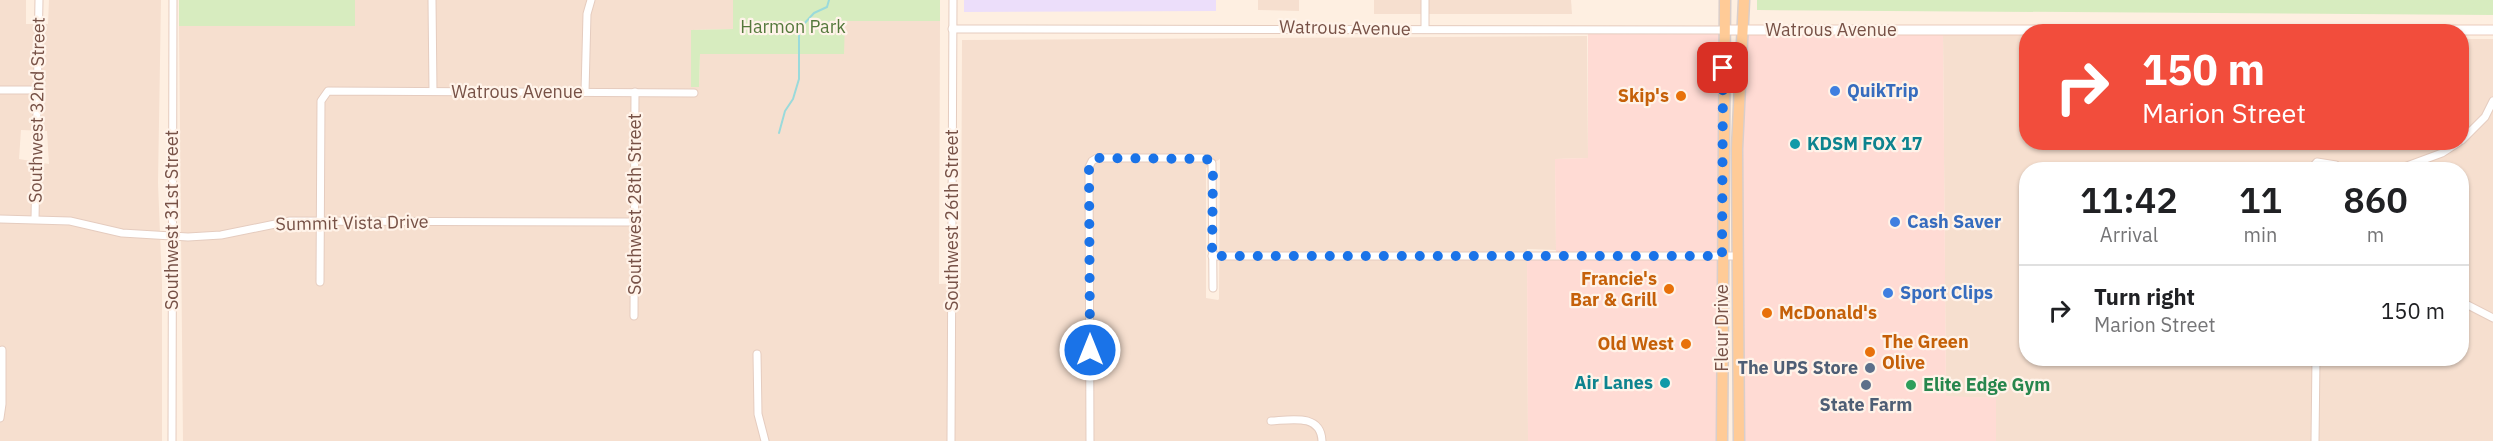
<!DOCTYPE html>
<style>
:root{--surface:#fff;--page:#f2f2f2;--text:#202124;--muted:#757577;--line:#e0e0e0}
body{margin:0;font-family:"IBM Plex Sans",sans-serif;background:var(--page);color:var(--text);height:100vh;display:flex;flex-direction:column;font-size:22px;white-space:nowrap}
*{box-sizing:border-box;margin:0}
p{font-size:20px;color:var(--muted)}
.icon{flex:none;width:33px;height:33px;fill:none;stroke:currentColor;stroke-width:2;stroke-linecap:round;stroke-linejoin:round}
.map{position:relative;flex:1;overflow:hidden}
.side{position:absolute;left:2019px;top:162px;width:450px;height:204px;display:flex;flex-direction:column;background:var(--surface);border-radius:24px;box-shadow:0 2px 4px #0004}
.side>*{flex:none}
.hud{position:absolute;left:2019px;top:24px;width:450px;height:126px;border-radius:24px;box-shadow:0 2px 4px #0004;background:#f24d3c;color:#fff;overflow:hidden}
.pin{position:absolute;display:grid;place-items:center;width:51px;height:51px;color:#fff;margin:-26px;border-radius:12px;box-shadow:0 3px 9px #0006}
.me{position:absolute;width:66px;margin:-33px;rotate:0deg;stroke-linejoin:round;filter:drop-shadow(0 0 4px #0008)}
.turn{display:flex;align-items:center;gap:21px;height:126px;padding:0 24px;font-size:27px}
.turn .icon{width:78px;height:78px;stroke-width:2.5}
.turn b{display:block;font-size:42px;line-height:51px}
.eta{display:flex;justify-content:space-evenly;align-items:center;height:102px;text-align:center}
.eta b{font-size:36px;font-weight:600;line-height:42px}
ul{padding:0;list-style:none}
li{display:flex;align-items:center;gap:18px;height:90px;padding:0 24px;border-top:2px solid var(--line)}
li div{flex:1}
li b{display:block;font-size:22px}
li em{font-style:normal}
.map>svg:first-child{display:block}
.residential{fill:#f6dfcf;fill-rule:evenodd}
.commercial{fill:#ffdbd4}
.education{fill:#ecdefa}
.green{fill:#d7ecbf}
.lines{fill:none;stroke-linecap:round;stroke-linejoin:round}
.stream{stroke:#9adadb;stroke-width:2}
.street-casing{stroke:#e5ccbf;stroke-width:9}
.secondary-casing{stroke:#eacbbc;stroke-width:11}
.primary-casing{stroke:#d9cecb;stroke-width:13}
.street{stroke:#fff;stroke-width:7}
.secondary{stroke:#fff;stroke-width:9}
.primary{stroke:#ffcb97;stroke-width:10}
.route{stroke:#1a73e8;stroke-width:10;stroke-dasharray:0 18}
.shop-dot{fill:#3f7fe0;stroke:#fff3e9;stroke-width:2}
.food-dot{fill:#e8710a;stroke:#fff3e9;stroke-width:2}
.culture-dot{fill:#0f9aa8;stroke:#fff3e9;stroke-width:2}
.service-dot{fill:#5c6f8a;stroke:#fff3e9;stroke-width:2}
.leisure-dot{fill:#2e9e5b;stroke:#fff3e9;stroke-width:2}
.labels{text-anchor:middle;stroke-width:4.5;stroke-linejoin:round;paint-order:stroke}
.park-label{font-size:18px;fill:#54783b;stroke:#fff3e9}
.street-label{font-size:18px;fill:#775146;stroke:#fff3e9}
.shop-label{font-size:18px;font-weight:bold;fill:#366cbe;stroke:#fff3e9;text-anchor:start}
.food-label{font-size:18px;font-weight:bold;fill:#c56008;stroke:#fff3e9;text-anchor:end}
.culture-label{font-size:18px;font-weight:bold;fill:#0d838f;stroke:#fff3e9;text-anchor:start}
.service-label{font-size:18px;font-weight:bold;fill:#4e5e75;stroke:#fff3e9;text-anchor:end}
.leisure-label{font-size:18px;font-weight:bold;fill:#27864d;stroke:#fff3e9;text-anchor:start}
</style>
<div class="map">
<svg width="2493" height="441" viewBox="0 0 2493 441">
<rect width="100%" height="100%" fill="#feefe1"/>
<!-- residential -->
<g class="residential">
<path d="M0,0H26V24H48L49,0H161L158,183L162,283V441H0ZM21,130L47,131L49,164L19,159Z"/>
<path d="M355,0H733V29L691,30L699,87L700,54H844V21H940L939,284L961,283L962,40L1587,36L1588,158L1555,159L1556,250L1527,249L1528,441H183L179,26H355ZM1220,159L1219,299L1218,300L1206,298V168Z"/>
<polygon points="1258,0 1299,0 1299,11 1258,10"/>
<polygon points="1374,0 1571,0 1572,14 1374,14"/>
<path d="M1943,30L2026,32V142H2462V39H2493V441H1996V398L1946,397ZM2026,170H2462V358H2026Z"/>
</g>
<!-- commercial -->
<g class="commercial">
<polygon points="1588,29 1724,30 1722,441 1528,441 1527,256 1556,256 1555,159 1588,158"/>
<polygon points="1745,30 1943,30 1946,396 1996,398 1996,441 1739,441 1738,253"/>
</g>
<!-- education -->
<polygon class="education" points="964,0 1216,0 1216,11 964,12"/>
<!-- green -->
<g class="green">
<rect x="179" y="0" width="176" height="26"/>
<polygon points="733,0 940,0 940,21 845,21 844,54 700,54 699,87 691,87 691,30 733,29"/>
<polygon points="1757,0 2493,0 2493,15 1757,10"/>
</g>
<g class="lines">
<!-- stream -->
<polyline class="stream" points="779,133 785,111 793,99 799,79 799,35 803,25 814,13 827,7 829,0"/>
<defs>
<g id="street">
<polyline points="432,0 433,91"/>
<polyline points="1425,0 1425,29"/>
<polyline points="952,29 1724,30"/>
<polyline points="0,90 36,90"/>
<polyline points="585,92 587,14 591,0"/>
<polyline points="2462,140 2485,117 2493,101"/>
<polyline points="2310,170 2317,162 2336,165 2340,170"/>
<polyline points="2396,170 2442,153 2459,142"/>
<polyline points="0,219 70,221 122,233 188,237 221,235 290,221 634,222"/>
<polyline points="35,219 39,0"/>
<polyline points="1212,256 1738,256"/>
<polyline points="320,282 321,101 328,91 694,93"/>
<polyline points="2462,302 2493,318"/>
<polyline points="634,316 635,92"/>
<polyline points="757,354 758,414 765,441"/>
<polyline points="0,418 2,404 2,350"/>
<path d="M1271,421C1290,420 1321,413 1322,441"/>
<polyline points="172,441 173,0"/>
<polyline points="951,441 953,0"/>
<polyline points="1090,441 1089,167 1092,161 1097,158 1203,158 1212,163 1213,288"/>
<polyline points="2315,441 2316,358"/>
</g>
<polyline id="secondary" points="1724,30 2493,30"/>
<g id="primary">
<polyline points="1722,441 1725,0"/>
<polyline points="1739,441 1737,149 1744,0"/>
</g>
</defs>
<!-- street casing -->
<use href="#street" class="street-casing"/>
<!-- secondary casing -->
<use href="#secondary" class="secondary-casing"/>
<!-- primary casing -->
<use href="#primary" class="primary-casing"/>
<!-- street -->
<use href="#street" class="street"/>
<!-- secondary -->
<use href="#secondary" class="secondary"/>
<!-- primary -->
<use href="#primary" class="primary"/>
</g>
<g class="lines">
<!-- route -->
<polyline class="route" points="1090,350 1089,167 1092,161 1097,158 1207,159 1213,169 1212,256 1722,256 1723,68"/>
</g>
<!-- markers -->
<g class="shop-dot">
<circle cx="1835" cy="91" r="6"/>
<circle cx="1895" cy="222" r="6"/>
<circle cx="1888" cy="293" r="6"/>
</g>
<g class="food-dot">
<circle cx="1681" cy="96" r="6"/>
<circle cx="1669" cy="289" r="6"/>
<circle cx="1767" cy="313" r="6"/>
<circle cx="1686" cy="344" r="6"/>
<circle cx="1870" cy="352" r="6"/>
</g>
<g class="culture-dot">
<circle cx="1795" cy="144" r="6"/>
<circle cx="1665" cy="383" r="6"/>
</g>
<g class="service-dot">
<circle cx="1870" cy="368" r="6"/>
<circle cx="1866" cy="385" r="6"/>
</g>
<circle class="leisure-dot" cx="1911" cy="385" r="6"/>
<g class="labels">
<!-- park labels -->
<g class="park-label">
<text x="793" y="33">Harmon Park</text>
</g>
<!-- street labels -->
<g class="street-label">
<text transform="translate(1345 28) rotate(1)" y="6">Watrous Avenue</text>
<text x="1831" y="36">Watrous Avenue</text>
<text x="517" y="98">Watrous Avenue</text>
<text transform="translate(37 110) rotate(-89)" y="6">Southwest 32nd Street</text>
<text transform="translate(635 204) rotate(-90)" y="6">Southwest 28th Street</text>
<text transform="translate(172 220) rotate(-90)" y="6">Southwest 31st Street</text>
<text transform="translate(952 220) rotate(-90)" y="6">Southwest 26th Street</text>
<text transform="translate(352 223) rotate(-1)" y="6">Summit Vista Drive</text>
<text transform="translate(1722 328) rotate(-90)" y="6">Fleur Drive</text>
</g>
<!-- shop labels -->
<g class="shop-label">
<text x="1847" y="97">QuikTrip</text>
<text x="1907" y="228">Cash Saver</text>
<text x="1900" y="299">Sport Clips</text>
</g>
<!-- food labels -->
<g class="food-label">
<text x="1669" y="102">Skip's</text>
<text x="1657" y="285">Francie's<tspan x="1657" dy="21">Bar &amp; Grill</tspan></text>
<text x="1779" y="319" text-anchor="start">McDonald's</text>
<text x="1882" y="348" text-anchor="start">The Green<tspan x="1882" dy="21">Olive</tspan></text>
<text x="1674" y="350">Old West</text>
</g>
<!-- culture labels -->
<g class="culture-label">
<text x="1807" y="150">KDSM FOX 17</text>
<text x="1653" y="389" text-anchor="end">Air Lanes</text>
</g>
<!-- service labels -->
<g class="service-label">
<text x="1858" y="374">The UPS Store</text>
<text x="1866" y="411" text-anchor="middle">State Farm</text>
</g>
<!-- leisure labels -->
<g class="leisure-label">
<text x="1923" y="391">Elite Edge Gym</text>
</g>
</g>
</svg>
<div class="pin" style="left:1723px;top:68px;background:#d93025"><svg class="icon" aria-label="arrive" viewBox="0 0 24 24"><path d="M6 21V4h12l-3 4 3 4H6"/></svg></div>
<svg class="me" style="left:1090px;top:350px" viewBox="-20 -20 40 40"><circle r="17" fill="#1a73e8" stroke="#fff" stroke-width="3"/><path d="M0-11L8 9 0 5-8 9z" fill="#fff"/></svg>
<div class="hud">
<div class="turn"><svg class="icon" aria-label="right" viewBox="0 0 24 24"><path d="M7 20v-9h11M14 6l5 5-5 5"/></svg><div><b>150 m</b>Marion Street</div></div>
</div>
<section class="side">
<div class="eta">
<div><b>11:42</b><p>Arrival</p></div>
<div><b>11</b><p>min</p></div>
<div><b>860</b><p>m</p></div>
</div>
<ul>
<li><svg class="icon" aria-label="right" viewBox="0 0 24 24"><path d="M7 20v-9h11M14 6l5 5-5 5"/></svg><div><b>Turn right</b><p>Marion Street</p></div><em>150 m</em></li>
</ul>
</section>
</div>
